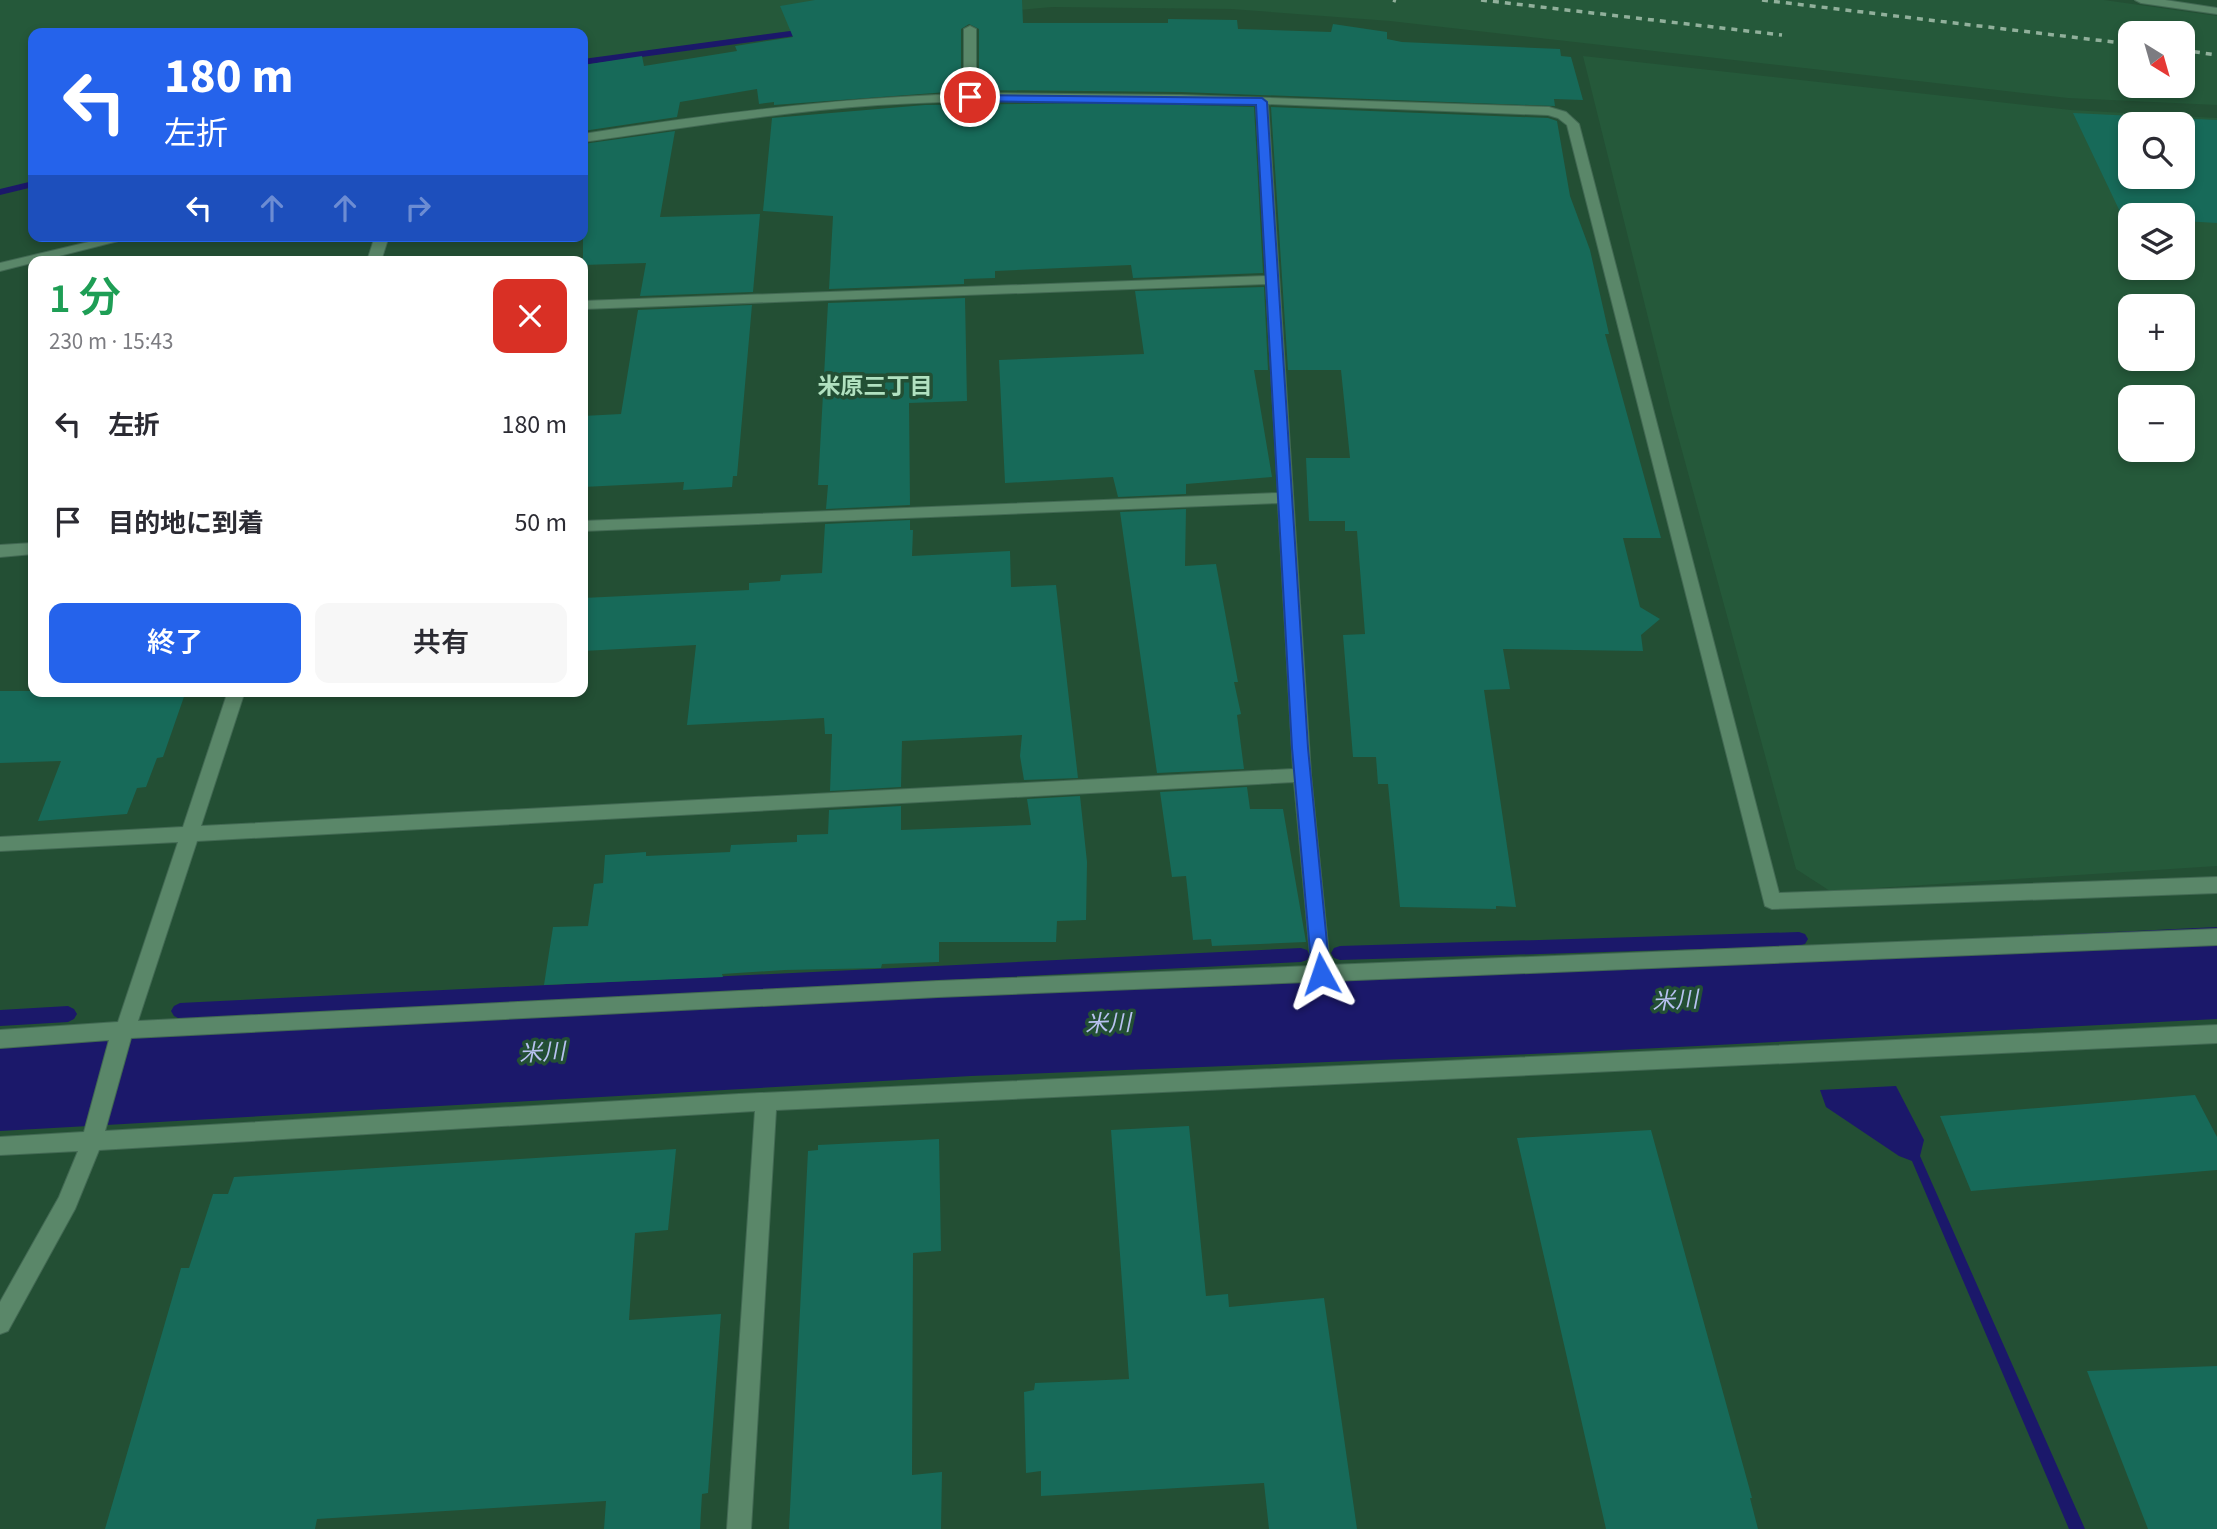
<!DOCTYPE html>
<html lang="ja">
<meta charset="utf-8">
<style>
:root{--surface:#fff;--page:#f7f7f7;--text:#2b2b33;--muted:#7c7c81;--accent:#2563eb}
body{margin:0;font-family:"Source Sans 3","Noto Sans JP",sans-serif;background:var(--page);color:var(--text);height:100vh;display:flex;flex-direction:column;font-size:26px;white-space:nowrap}
*{box-sizing:border-box;margin:0}
p{font-size:23px;color:var(--muted)}
.icon{flex:none;width:38px;height:38px;fill:none;stroke:currentColor;stroke-width:2;stroke-linecap:round;stroke-linejoin:round}
.map{position:relative;flex:1;overflow:hidden}
.details{position:absolute;left:28px;top:256px;width:560px;height:441px;display:flex;flex-direction:column;background:var(--surface);border-radius:14px;box-shadow:0 4px 10px #0003}
.details>*{flex:none}
.banner{position:absolute;left:28px;top:28px;width:560px;height:214px;border-radius:14px;box-shadow:0 4px 10px #0003;background:#2563eb;color:#fff;overflow:hidden}
.needle{width:46px;rotate:143deg}
.controls{position:absolute;left:2118px;top:21px;display:grid;gap:14px}
.controls a{display:grid;place-items:center;width:77px;height:77px;border-radius:14px;background:var(--surface);box-shadow:0 4px 10px #0003;font-size:35px}
.pin{position:absolute;display:grid;place-items:center;width:60px;height:60px;color:#fff;margin:-30px;border:4px solid #fff;border-radius:50%;box-shadow:0 2px 7px #0007}
.me{position:absolute;width:77px;margin:-38px;rotate:355deg;stroke-linejoin:round;filter:drop-shadow(0 0 5px #0008)}
.turn{display:flex;align-items:center;gap:24px;height:147px;padding:0 21px;font-size:32px}
.turn .icon{width:91px;height:91px;stroke-width:2.5}
.turn b{display:block;font-size:49px;line-height:60px}
.lanes{display:flex;align-items:center;height:66px;padding:0 21px;background:#0003;justify-content:center;gap:35px;direction:ltr}
.lanes .off{opacity:.35}
.round{display:grid;place-items:center;flex:none;width:74px;height:74px;border-radius:14px;background:var(--page)}
.headline{display:flex;align-items:center;justify-content:space-between;height:119px;padding:0 21px}
h1{font-size:42px;font-weight:600;line-height:52px;color:#1e9e55}
.primary-button{display:flex;gap:14px;margin-top:auto;padding:14px 21px}
.primary-button a{flex:1;height:80px;border-radius:14px;background:var(--accent);color:#fff;font-size:28px;font-weight:600;line-height:80px;text-align:center}
.primary-button a+a{background:var(--page);color:var(--text)}
ul{padding:0;list-style:none}
li{display:flex;align-items:center;gap:21px;height:98px;padding:0 21px}
li div{flex:1}
li b{display:block;font-size:26px}
li em{font-style:normal}
.map>svg:first-child{display:block}
.built{fill:#25593a;fill-rule:evenodd}
.water{fill:#1b186a}
.lines{fill:none;stroke-linecap:round;stroke-linejoin:round}
.stream{fill:#1b186a;fill-rule:evenodd}
.river{fill:#1b186a;fill-rule:evenodd}
.building{fill:#176a59;fill-rule:evenodd}
.minor-casing{stroke:#426953;stroke-width:2}
.minor{fill:#5a8769;fill-rule:evenodd}
.rail{stroke:#91b09b;stroke-width:3.5;stroke-dasharray:6 6;stroke-linecap:butt}
.route{fill:#2563eb;stroke:#184099;stroke-width:2}
.labels{text-anchor:middle;stroke-width:7;stroke-linejoin:round;paint-order:stroke}
.neighbourhood-label{font-size:23px;font-weight:bold;fill:#b1e1c0;stroke:#234f34}
.water-label{font-size:23px;font-style:italic;fill:#b8c2f1;stroke:#234f34}
</style>
<div class="map">
<svg width="2217" height="1529" viewBox="0 0 2217 1529">
<rect width="100%" height="100%" fill="#234f34"/>
<!-- built -->
<g class="built">
<path d="M0,0H2104L2217,16V105L2068,98L1390,21L1231,9L1052,7L799,30L583,60V33H33V182L0,190ZM2130,33H2182V86H2130Z"/>
<path d="M1583,56L2071,110L2217,118V866L1830,891L1796,869L1672,414ZM2130,124H2182V177H2130ZM2130,215H2182V268H2130ZM2130,306H2182V359H2130ZM2130,397H2182V450H2130Z"/>
</g>
<!-- water -->
<polygon class="water" points="1896,1086 1924,1140 1920,1156 2085,1529 2069,1529 1912,1161 1899,1156 1826,1107 1820,1090"/>
<g class="lines">
<!-- stream -->
<g class="stream">
<polygon points="813,28 818,31 817,33 583,65 583,59"/>
<polygon points="33,181 33,187 0,195 0,189"/>
<polygon points="1799,932 1805,934 1808,939 1805,944 1799,946 1340,960 1334,958 1331,953 1334,948 1340,946"/>
<polygon points="1301,948 1307,950 1310,955 1307,960 1301,962 180,1019 174,1016 171,1011 174,1006 180,1003"/>
<polygon points="68,1006 74,1009 77,1014 74,1019 68,1022 0,1026 0,1010"/>
</g>
<!-- river -->
<polygon class="river" points="2217,927 2217,1019 1580,1052 971,1076 0,1131 0,1031 971,980 1580,958"/>
</g>
<!-- building -->
<g class="building">
<polygon points="815,0 1022,0 1023,23 1168,23 1168,19 1237,20 1238,29 1331,32 1333,24 1387,32 1387,39 1402,42 1560,49 1561,56 1571,57 1583,100 1554,99 1555,106 1181,92 979,90 979,29 969,24 961,29 961,91 774,105 774,102 759,104 757,89 680,102 677,117 583,131 583,65 642,56 644,66 737,51 735,46 793,37 780,6"/>
<polygon points="1114,103 1254,107 1263,273 1133,278 1131,265 995,271 995,278 964,279 964,284 829,289 833,216 763,211 772,118 925,105"/>
<polygon points="1271,107 1548,118 1557,121 1570,196 1590,250 1609,334 1605,334 1661,538 1623,538 1640,607 1660,619 1641,635 1643,651 1503,649 1510,689 1484,690 1516,907 1496,906 1496,909 1400,907 1388,784 1378,784 1376,757 1353,757 1343,635 1365,634 1357,531 1345,531 1345,521 1309,521 1306,458 1350,458 1341,370 1288,370"/>
<path d="M2073,113L2217,120V223L2182,221V215H2130V218H2123ZM2130,124H2182V177H2130Z"/>
<polygon points="675,131 660,217 760,214 753,292 640,296 646,263 583,265 583,144"/>
<polygon points="1264,287 1268,370 1254,370 1272,477 1186,484 1186,494 1118,497 1113,477 1005,483 999,360 1144,354 1135,291"/>
<polygon points="965,298 967,401 909,403 910,505 826,509 828,485 818,485 828,303"/>
<polygon points="752,305 737,476 733,476 732,487 683,490 684,482 583,487 583,416 621,414 638,310"/>
<polygon points="1186,509 1185,566 1216,564 1238,682 1234,682 1241,714 1237,715 1244,769 1157,773 1120,512"/>
<polygon points="910,520 910,530 913,530 912,556 1010,551 1011,587 1056,585 1078,778 1024,780 1020,756 1022,735 902,741 901,787 830,791 832,734 825,734 824,718 687,725 696,645 583,651 583,598 749,590 749,583 780,581 781,575 822,573 825,524"/>
<polygon points="0,691 186,691 163,757 157,758 146,787 137,788 127,814 38,821 61,761 0,763"/>
<polygon points="1247,787 1250,809 1283,809 1306,942 1212,946 1211,939 1193,940 1186,876 1172,877 1160,792"/>
<polygon points="1080,796 1087,862 1086,920 1057,921 1056,942 939,942 939,962 882,964 881,968 785,970 722,974 723,977 544,985 553,927 588,926 594,884 603,883 605,855 646,852 646,856 730,852 731,845 797,842 797,835 828,834 829,810 901,806 901,830 1031,825 1027,799"/>
<polygon points="2195,1095 2217,1137 2217,1170 1971,1191 1940,1116"/>
<polygon points="1189,1126 1206,1296 1228,1294 1229,1307 1324,1298 1357,1529 1269,1529 1264,1483 1041,1496 1041,1471 1026,1473 1024,1392 1034,1390 1035,1383 1129,1379 1111,1130"/>
<polygon points="1651,1130 1752,1498 1750,1498 1758,1529 1606,1529 1517,1138"/>
<polygon points="939,1139 941,1251 913,1253 912,1475 942,1472 941,1529 789,1529 808,1151 818,1150 818,1145"/>
<polygon points="676,1149 668,1230 635,1233 629,1320 721,1314 708,1493 702,1494 700,1529 604,1529 606,1501 317,1519 315,1529 105,1529 181,1268 189,1268 213,1194 228,1194 234,1177"/>
<polygon points="2217,1366 2217,1529 2148,1529 2087,1371"/>
</g>
<g class="lines">
<defs>
<g id="minor">
<polygon points="2135,0 2165,0 2217,8 2217,14 2141,3"/>
<path d="M970,26L976,29V93L1181,95L1549,107L1566,112L1579,124L1779,893L2217,877V893L1772,909L1765,906L1567,125L1558,118L1548,115L1268,104L1311,775L1330,965L2217,929V945L938,997L131,1038L105,1131L739,1094L2217,1025V1043L776,1110L751,1529H727L755,1111L99,1150L75,1209L8,1331L0,1334V1302L59,1197L78,1151L0,1155V1137L84,1132L109,1040L0,1048V1030L118,1022L178,842L0,851V837L183,827L228,691H245L201,826L1293,769L1278,503L583,531V521L1278,493L1266,284L583,309V301L1266,276L1256,104C1130,100 1004,97 878,105C779,112 681,128 583,142V134C709,114 836,98 964,94V29ZM1294,782L1311,966L938,981L138,1021L197,841Z"/>
<polygon points="114,236 138,236 0,271 0,263"/>
<polygon points="375,236 389,236 381,261 367,261"/>
<polygon points="33,543 33,554 0,557 0,545"/>
</g>
</defs>
<!-- minor casing -->
<use href="#minor" class="minor-casing"/>
<!-- minor -->
<use href="#minor" class="minor"/>
<!-- rail -->
<g class="rail">
<polyline points="1393,0 1396,1"/>
<polyline points="1481,0 1782,35"/>
<polyline points="1762,0 2130,44"/>
<polyline points="2182,50 2217,55"/>
</g>
</g>
<!-- route -->
<polygon class="route" points="966,95 1262,98 1267,102 1308,748 1330,974 1327,979 1321,981 1315,979 1312,974 1292,748 1256,105 970,101 965,97"/>
<g class="labels">
<!-- neighbourhood labels -->
<g class="neighbourhood-label">
<text x="875" y="394">米原三丁目</text>
</g>
<!-- water labels -->
<g class="water-label">
<text transform="translate(1675 1000) rotate(-3)" y="8">米川</text>
<text transform="translate(1108 1023) rotate(-2)" y="8">米川</text>
<text transform="translate(542 1052) rotate(-3)" y="8">米川</text>
</g>
</g>
</svg>
<div class="controls">
<a><svg class="needle" viewBox="-14 -14 28 28"><path d="M0-13l5 13h-10z" fill="#e53935"/><path d="M0 13l5-13h-10z" fill="#7c7c81"/></svg></a>
<a><svg class="icon" aria-label="search" viewBox="0 0 24 24"><circle cx="10" cy="10" r="6"/><path d="M15 15l6 6"/></svg></a>
<a><svg class="icon" aria-label="layers" viewBox="0 0 24 24"><path d="M12 4l9 5-9 5-9-5zM3 14l9 5 9-5"/></svg></a>
<a>+</a>
<a>−</a>
</div>
<div class="pin" style="left:970px;top:97px;background:#d93025"><svg class="icon" aria-label="arrive" viewBox="0 0 24 24"><path d="M6 21V4h12l-3 4 3 4H6"/></svg></div>
<svg class="me" style="left:1321px;top:974px" viewBox="-20 -20 40 40"><path d="M0-17L14 15 0 8-14 15z" fill="#2563eb" stroke="#fff" stroke-width="4"/></svg>
<div class="banner">
<div class="turn"><svg class="icon" aria-label="left" viewBox="0 0 24 24"><path d="M17 20v-9H6M10 6l-5 5 5 5"/></svg><div><b>180 m</b>左折</div></div>
<div class="lanes"><svg class="icon" aria-label="left" viewBox="0 0 24 24"><path d="M17 20v-9H6M10 6l-5 5 5 5"/></svg><svg class="icon off" aria-label="ahead" viewBox="0 0 24 24"><path d="M12 20V5M6 11l6-6 6 6"/></svg><svg class="icon off" aria-label="ahead" viewBox="0 0 24 24"><path d="M12 20V5M6 11l6-6 6 6"/></svg><svg class="icon off" aria-label="right" viewBox="0 0 24 24"><path d="M7 20v-9h11M14 6l5 5-5 5"/></svg></div>
</div>
<section class="details">
<div class="headline"><div><h1>1 分</h1><p>230 m · 15:43</p></div><a class="round" style="background:#d93025;color:#fff"><svg class="icon" aria-label="close" viewBox="0 0 24 24"><path d="M6 6l12 12M18 6L6 18"/></svg></a></div>
<ul>
<li><svg class="icon" aria-label="left" viewBox="0 0 24 24"><path d="M17 20v-9H6M10 6l-5 5 5 5"/></svg><div><b>左折</b></div><em>180 m</em></li>
<li><svg class="icon" aria-label="arrive" viewBox="0 0 24 24"><path d="M6 21V4h12l-3 4 3 4H6"/></svg><div><b>目的地に到着</b></div><em>50 m</em></li>
</ul>
<div class="primary-button"><a>終了</a><a>共有</a></div>
</section>
</div>
